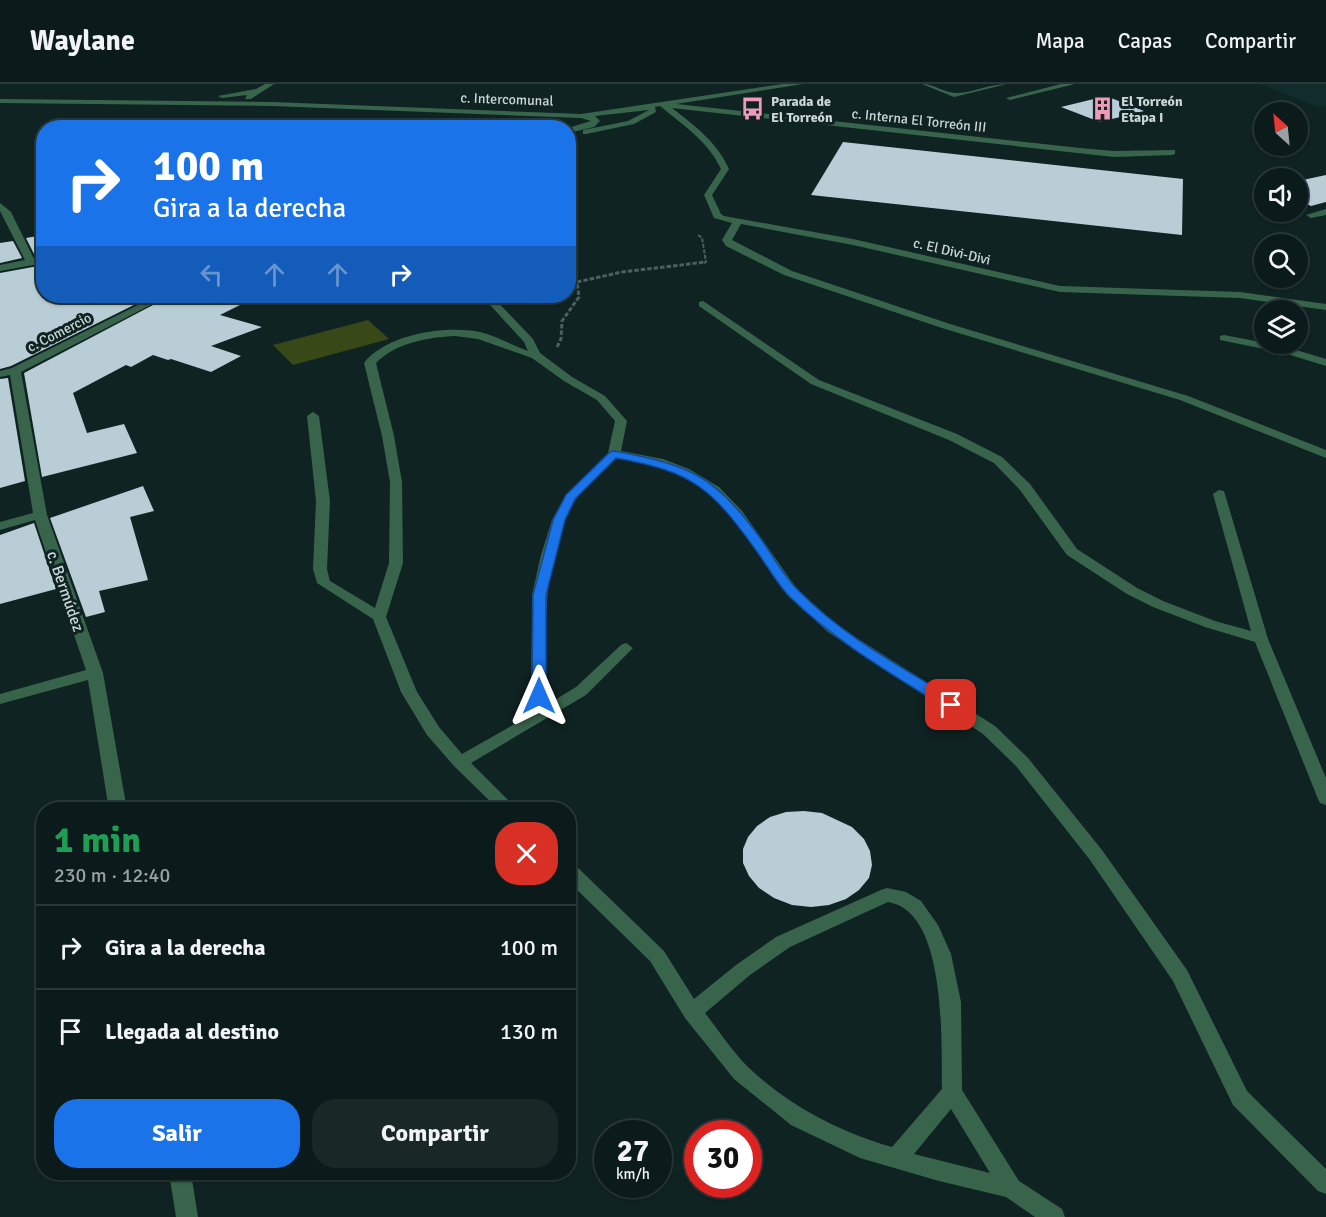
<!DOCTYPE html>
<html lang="es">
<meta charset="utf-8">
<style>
:root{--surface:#0b1a1a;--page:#192727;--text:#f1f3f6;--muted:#9aa1a2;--line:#2b3839;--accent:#1a73e8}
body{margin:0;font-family:Signika,sans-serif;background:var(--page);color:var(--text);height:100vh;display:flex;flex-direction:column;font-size:22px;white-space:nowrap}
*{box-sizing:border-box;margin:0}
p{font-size:20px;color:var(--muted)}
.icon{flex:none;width:33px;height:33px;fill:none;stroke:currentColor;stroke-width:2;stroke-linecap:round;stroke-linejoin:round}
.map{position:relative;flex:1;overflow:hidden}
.panel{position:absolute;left:36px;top:718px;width:540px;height:378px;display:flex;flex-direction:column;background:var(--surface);border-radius:24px;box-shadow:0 2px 4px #0004,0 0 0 2px var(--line)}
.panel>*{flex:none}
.guide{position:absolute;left:36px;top:36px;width:540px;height:183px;border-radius:24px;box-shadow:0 2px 4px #0004,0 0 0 2px var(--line);background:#1a73e8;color:#fff;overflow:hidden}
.needle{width:39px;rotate:333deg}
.controls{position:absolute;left:1254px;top:18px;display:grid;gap:12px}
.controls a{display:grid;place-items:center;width:54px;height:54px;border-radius:50%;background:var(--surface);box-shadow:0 2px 4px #0004,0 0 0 2px var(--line);font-size:30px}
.speed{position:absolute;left:594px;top:1036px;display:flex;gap:12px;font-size:30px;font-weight:700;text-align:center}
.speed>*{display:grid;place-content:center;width:78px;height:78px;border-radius:50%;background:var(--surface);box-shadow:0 2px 4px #0004,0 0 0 2px var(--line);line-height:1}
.speed small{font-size:15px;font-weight:400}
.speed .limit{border:9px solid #d22;background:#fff;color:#111}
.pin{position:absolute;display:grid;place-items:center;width:51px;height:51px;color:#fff;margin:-26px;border-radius:12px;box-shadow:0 3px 9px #0006}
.me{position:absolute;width:66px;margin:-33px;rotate:0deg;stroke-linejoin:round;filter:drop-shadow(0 0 4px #0008)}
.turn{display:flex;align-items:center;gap:21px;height:126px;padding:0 18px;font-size:27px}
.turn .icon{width:78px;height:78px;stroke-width:2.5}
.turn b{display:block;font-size:42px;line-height:51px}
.lanes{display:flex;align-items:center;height:57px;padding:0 18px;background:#0003;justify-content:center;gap:30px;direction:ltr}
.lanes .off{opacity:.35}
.round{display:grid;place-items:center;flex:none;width:63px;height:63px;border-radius:24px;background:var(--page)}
.summary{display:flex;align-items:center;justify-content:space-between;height:102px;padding:0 18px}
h1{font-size:36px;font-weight:700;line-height:45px;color:#1e9e55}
.button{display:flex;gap:12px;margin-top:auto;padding:12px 18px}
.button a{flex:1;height:69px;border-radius:24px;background:var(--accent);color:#fff;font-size:24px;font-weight:700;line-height:69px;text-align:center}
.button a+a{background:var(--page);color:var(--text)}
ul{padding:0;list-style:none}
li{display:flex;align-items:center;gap:18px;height:84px;padding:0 18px;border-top:2px solid var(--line)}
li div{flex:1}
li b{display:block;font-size:22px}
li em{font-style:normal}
header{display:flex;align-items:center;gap:36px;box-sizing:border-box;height:84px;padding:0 30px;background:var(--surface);border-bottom:2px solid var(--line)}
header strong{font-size:28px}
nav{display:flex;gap:33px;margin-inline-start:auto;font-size:21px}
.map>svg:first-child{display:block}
.built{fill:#102d2c}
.green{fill:#384816}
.building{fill:#b8cdd5}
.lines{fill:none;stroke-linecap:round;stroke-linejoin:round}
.path-far1{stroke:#4d5f5e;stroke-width:2;stroke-dasharray:4 1.5;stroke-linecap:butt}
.path{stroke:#4d5f5e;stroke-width:3;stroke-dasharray:4.5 2;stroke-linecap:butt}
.minor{fill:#39644c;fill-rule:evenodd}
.route{fill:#1a73e8;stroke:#114b97;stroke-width:1.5}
.labels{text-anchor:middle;stroke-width:6;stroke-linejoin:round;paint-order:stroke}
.far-street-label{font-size:14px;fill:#ccd8d7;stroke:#0f2322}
.far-poi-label{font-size:14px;font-weight:bold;fill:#ccd8d7;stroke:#0f2322;text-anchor:start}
.street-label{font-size:16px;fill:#ccd8d7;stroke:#0f2322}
</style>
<header>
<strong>Waylane</strong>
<nav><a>Mapa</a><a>Capas</a><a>Compartir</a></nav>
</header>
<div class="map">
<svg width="1326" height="1133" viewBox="0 0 1326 1133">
<rect width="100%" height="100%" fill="#0f2322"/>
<!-- built -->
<polygon class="built" points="1259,0 1326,0 1326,22 1318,23"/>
<!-- green -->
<polygon class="green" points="368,236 389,255 293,281 273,261"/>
<!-- building -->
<g class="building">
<polygon points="1106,12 1144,27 1100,38 1061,23"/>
<polygon points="843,58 1183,95 1182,151 811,111"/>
<polygon points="1326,91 1326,118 1311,122 1298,116 1298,97"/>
<polygon points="44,151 44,171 35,172 26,154"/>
<polygon points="13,157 22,174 0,179 0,159"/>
<polygon points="44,181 44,212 152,212 11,282 0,285 0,189"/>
<polygon points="170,212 212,212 242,220 220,231 262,243 211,262 241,272 211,288 171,275 168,276 153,271 131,283 126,281 73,309 87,349 124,340 137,369 42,393 24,289"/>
<polygon points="8,294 25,397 0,404 0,295"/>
<polygon points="143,402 154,427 130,433 148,496 99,507 105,528 86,533 50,434"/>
<polygon points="34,439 56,505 0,520 0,451"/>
<polygon points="804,727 822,729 852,743 864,755 870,767 872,781 869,794 859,806 846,815 829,821 811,823 792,821 774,814 759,804 749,792 743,779 743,765 748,753 757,742 770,733 786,728"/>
</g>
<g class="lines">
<!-- path-far1 -->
<polyline class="path-far1" points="698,151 702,154 706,178 703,179"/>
<!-- path -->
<polyline class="path" points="557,263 561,255 562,237 579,213 577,198 622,188 706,178"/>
<!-- minor -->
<g class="minor">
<polygon points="265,0 274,0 251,15 245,15 247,11 222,14 218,12 256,5"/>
<path d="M783,0H803L676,20L1080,64L1114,67L1175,66V70L1172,71L1114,73L672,24C695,42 717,58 729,85L712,111L721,130L724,132L853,155L1060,202L1240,208L1326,220V226L1240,214L1060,208L853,161L741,140L732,156L792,187L950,240L1188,312L1326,366V374L1180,316L942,244L784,191L726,162L722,156L732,139L714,134L704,111L721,85C708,57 683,41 660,22L655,23L656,28L634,40L586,50H583V46L628,37L649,26L595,32L600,37L594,43L568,49V44L591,37L581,34L272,22L0,19V15L272,18L581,30Z"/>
<path d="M922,0C934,0 943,8 955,9C968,10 990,0 1007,0L954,13Z"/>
<polygon points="1061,0 1075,0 1010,16 1006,14"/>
<polygon points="0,119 11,128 34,175 44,173 44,179 0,187 0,181 25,176 0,127"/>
<polygon points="1326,125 1326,131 1311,134 1306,131"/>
<polygon points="156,212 168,212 21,288 47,431 103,589 127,726 109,726 88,596 0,620 0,610 86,586 35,436 0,446 0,438 33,429 10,291 0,293 0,287 12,284"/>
<path d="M482,212H492L533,255L540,269L572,293L605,312L627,337L621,367L663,375L689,385L719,403L742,427L797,505L838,542L995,642L1028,674L1102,766L1187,886L1247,1007L1326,1085V1110L1318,1107L1233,1021L1173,897L1090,776L1016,682L983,650L828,548L787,511L732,433L709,409L681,391L656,381L617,374C604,388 585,401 575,417C540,473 546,549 547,612L545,622L576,603L621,561L626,559L633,564L586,611L471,679L518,726H499L454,682L427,651L401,608L373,535L317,499L313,485L316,417L307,332L313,328L319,332L330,417L327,485L330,497L375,524L389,479L390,398L382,352L364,279C386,250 446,241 480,248C497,252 511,261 528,267L524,258ZM455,252L478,255L532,274L564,297L597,316L615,337L608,369L564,414L552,436L541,471L532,511L531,612L527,633L462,670L439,643L417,608L386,533L403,479L402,398L394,352L376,279C395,259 429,253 455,252Z"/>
<polygon points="703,217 819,296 957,350 1002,373 1030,400 1077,465 1137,504 1163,517 1215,537 1251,547 1213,410 1219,406 1224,407 1268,555 1326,694 1326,721 1320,719 1318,715 1255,558 1205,543 1153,523 1127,510 1067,471 1020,406 994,379 949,356 811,300 699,222 699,218"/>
<polygon points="1224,251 1286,263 1326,275 1326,282 1284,269 1220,256 1220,252"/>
<path d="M568,778L574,780L664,867L694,915L736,881L776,853L881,806L887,804L906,808L921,817L938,841L951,870L961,918L962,1006L1019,1097L1062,1125L1065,1133H1035L1006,1113L939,1097L860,1074L791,1041L734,995L685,934L650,877L568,797ZM888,818C948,827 941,962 942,1005L892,1063C839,1048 788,1021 748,983C732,967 719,947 705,929L750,891L790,863ZM951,1025L990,1089L914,1070Z"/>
<polygon points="169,1089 191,1089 198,1133 176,1133"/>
</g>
</g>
<!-- route -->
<path class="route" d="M614,367C691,381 714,391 761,455C773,472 784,493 799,507C844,553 902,583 957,617L959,621L957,624H946C892,590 836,558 790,513C778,501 768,483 758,469C712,405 695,388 616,374L575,415L565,436L546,511V612L539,616L534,615L532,612L533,511L553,436L566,411L610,368Z"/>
<!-- icons -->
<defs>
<symbol id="bus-bare" viewBox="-9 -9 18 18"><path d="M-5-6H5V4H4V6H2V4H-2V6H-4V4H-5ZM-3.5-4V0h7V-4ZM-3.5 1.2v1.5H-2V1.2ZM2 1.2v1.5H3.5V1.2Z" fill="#ef9ab8" stroke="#0f2322" stroke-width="2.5" paint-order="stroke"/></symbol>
<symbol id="building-bare" viewBox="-9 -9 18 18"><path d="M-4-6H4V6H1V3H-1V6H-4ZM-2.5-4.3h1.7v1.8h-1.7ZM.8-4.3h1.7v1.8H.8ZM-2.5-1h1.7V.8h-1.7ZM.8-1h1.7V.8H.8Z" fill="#ef9ab8" stroke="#0f2322" stroke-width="2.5" paint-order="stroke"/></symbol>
</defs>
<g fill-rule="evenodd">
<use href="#bus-bare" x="736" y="8" width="33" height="33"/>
<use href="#building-bare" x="1086" y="8" width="33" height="33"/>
</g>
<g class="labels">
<!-- far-street labels -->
<g class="far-street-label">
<text transform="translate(507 15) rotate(2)" y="5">c. Intercomunal</text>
<text transform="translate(919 36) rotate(6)" y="5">c. Interna El Torreón III</text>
<text transform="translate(952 167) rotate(13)" y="5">c. El Divi-Divi</text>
<text transform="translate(59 248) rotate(-27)" y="5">c. Comercio</text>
</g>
<!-- far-poi labels -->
<g class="far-poi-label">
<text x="771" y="22">Parada de<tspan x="771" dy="16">El Torreón</tspan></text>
<text x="1121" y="22">El Torreón<tspan x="1121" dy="16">Etapa I</tspan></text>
</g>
<!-- street labels -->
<g class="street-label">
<text transform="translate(66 507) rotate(71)" y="6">c. Bermúdez</text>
</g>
</g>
</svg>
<div class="controls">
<a><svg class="needle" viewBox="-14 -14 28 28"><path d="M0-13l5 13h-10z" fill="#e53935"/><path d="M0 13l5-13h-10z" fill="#9aa1a2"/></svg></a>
<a><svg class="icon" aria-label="sound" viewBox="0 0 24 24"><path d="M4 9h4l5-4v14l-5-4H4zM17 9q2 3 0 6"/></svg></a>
<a><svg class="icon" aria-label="search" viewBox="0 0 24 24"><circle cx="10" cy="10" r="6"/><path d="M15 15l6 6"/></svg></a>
<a><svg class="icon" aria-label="layers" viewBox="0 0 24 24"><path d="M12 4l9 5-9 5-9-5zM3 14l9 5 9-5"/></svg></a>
</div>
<div class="speed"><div>27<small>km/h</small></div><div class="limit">30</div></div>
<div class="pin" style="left:951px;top:621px;background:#d93025"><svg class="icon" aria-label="arrive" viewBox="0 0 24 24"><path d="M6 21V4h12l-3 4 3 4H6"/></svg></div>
<svg class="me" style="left:539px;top:612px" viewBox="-20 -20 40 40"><path d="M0-17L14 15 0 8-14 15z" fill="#1a73e8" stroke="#fff" stroke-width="4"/></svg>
<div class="guide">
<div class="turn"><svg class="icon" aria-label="right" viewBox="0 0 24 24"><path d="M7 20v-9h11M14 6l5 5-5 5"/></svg><div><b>100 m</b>Gira a la derecha</div></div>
<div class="lanes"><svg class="icon off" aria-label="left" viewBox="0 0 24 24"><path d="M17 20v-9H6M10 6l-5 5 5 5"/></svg><svg class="icon off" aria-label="ahead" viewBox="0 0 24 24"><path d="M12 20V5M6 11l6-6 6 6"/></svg><svg class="icon off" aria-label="ahead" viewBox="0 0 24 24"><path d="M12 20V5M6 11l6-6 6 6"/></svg><svg class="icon" aria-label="right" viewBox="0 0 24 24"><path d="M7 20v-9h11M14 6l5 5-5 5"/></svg></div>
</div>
<section class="panel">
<div class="summary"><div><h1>1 min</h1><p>230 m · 12:40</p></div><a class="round" style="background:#d93025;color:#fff"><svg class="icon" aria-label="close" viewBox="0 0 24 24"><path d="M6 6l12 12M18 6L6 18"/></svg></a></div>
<ul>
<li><svg class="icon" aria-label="right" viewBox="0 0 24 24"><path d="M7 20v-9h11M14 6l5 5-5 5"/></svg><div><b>Gira a la derecha</b></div><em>100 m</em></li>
<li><svg class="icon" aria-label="arrive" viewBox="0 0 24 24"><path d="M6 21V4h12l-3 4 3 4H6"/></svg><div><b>Llegada al destino</b></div><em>130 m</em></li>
</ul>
<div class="button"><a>Salir</a><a>Compartir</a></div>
</section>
</div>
